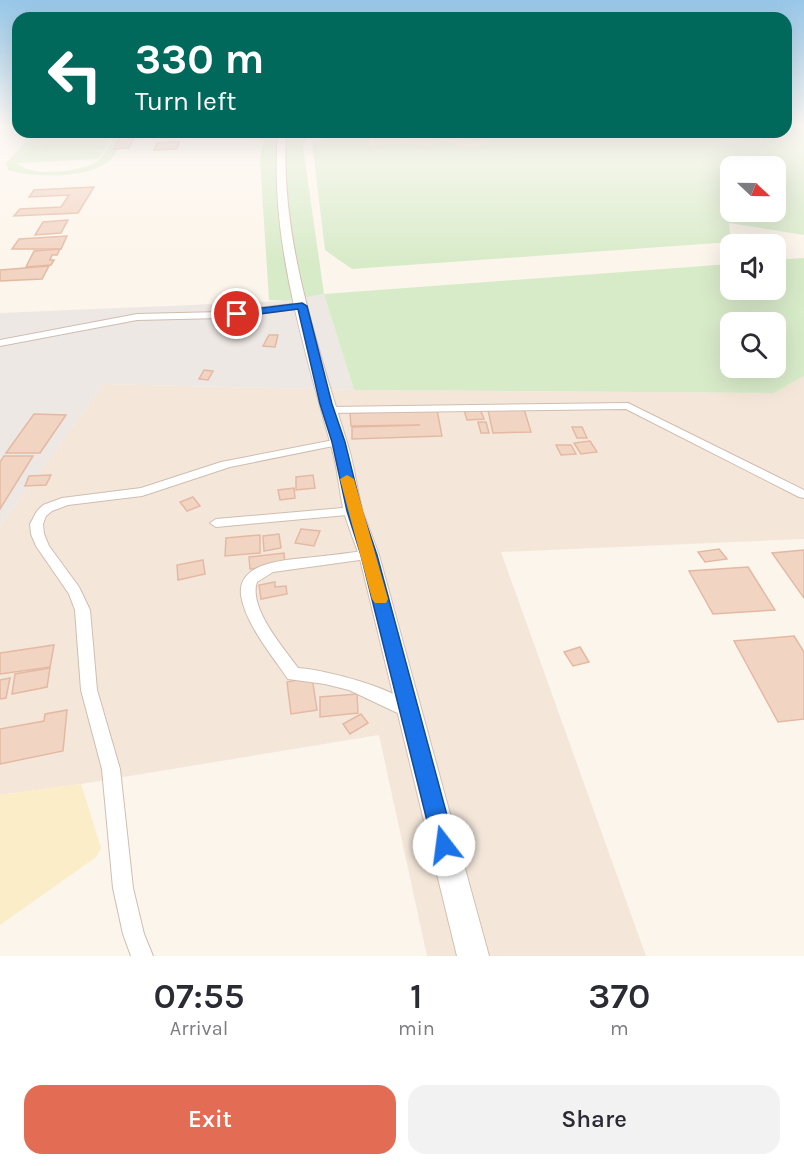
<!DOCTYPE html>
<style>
:root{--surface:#fff;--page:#f2f2f3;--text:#2b2b33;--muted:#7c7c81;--accent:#e36d54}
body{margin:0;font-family:Karla,sans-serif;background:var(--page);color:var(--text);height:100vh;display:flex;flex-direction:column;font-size:22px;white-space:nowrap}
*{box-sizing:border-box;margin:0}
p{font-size:20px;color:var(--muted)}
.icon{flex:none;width:33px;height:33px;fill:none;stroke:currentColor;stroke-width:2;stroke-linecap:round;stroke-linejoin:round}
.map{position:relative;height:956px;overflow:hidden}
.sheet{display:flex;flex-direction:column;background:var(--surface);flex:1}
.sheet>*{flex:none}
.hud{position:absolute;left:12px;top:12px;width:780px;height:126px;border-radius:18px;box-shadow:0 6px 24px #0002;background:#00695c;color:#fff;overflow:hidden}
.needle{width:39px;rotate:112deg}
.controls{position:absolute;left:720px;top:156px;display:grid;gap:12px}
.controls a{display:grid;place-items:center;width:66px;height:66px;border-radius:12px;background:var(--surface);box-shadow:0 6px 24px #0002;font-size:30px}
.pin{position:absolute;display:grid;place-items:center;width:51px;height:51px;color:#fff;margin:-26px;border:3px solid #fff;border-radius:50%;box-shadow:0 2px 6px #0007}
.me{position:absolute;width:66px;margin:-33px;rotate:345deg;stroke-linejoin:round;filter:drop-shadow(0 0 4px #0008)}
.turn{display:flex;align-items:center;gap:21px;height:126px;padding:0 24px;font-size:27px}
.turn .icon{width:78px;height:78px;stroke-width:2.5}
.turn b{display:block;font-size:42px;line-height:51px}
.eta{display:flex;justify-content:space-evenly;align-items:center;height:102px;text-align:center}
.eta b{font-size:36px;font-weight:600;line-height:42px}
.cta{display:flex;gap:12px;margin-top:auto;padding:12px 24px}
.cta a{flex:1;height:69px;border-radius:18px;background:var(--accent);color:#fff;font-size:24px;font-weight:600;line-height:69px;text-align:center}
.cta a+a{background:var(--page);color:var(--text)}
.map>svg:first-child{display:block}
.residential{fill:#f4e7da}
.industrial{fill:#eee8e4}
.green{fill:#d8ebc9;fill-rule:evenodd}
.sand{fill:#fbedc7}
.building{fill:#f2d4c3;stroke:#e4b9a4;stroke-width:1.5}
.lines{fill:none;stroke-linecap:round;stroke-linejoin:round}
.street-casing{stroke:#cfbdb0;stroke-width:2}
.secondary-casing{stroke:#d5bfb0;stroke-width:2}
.street{fill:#fff;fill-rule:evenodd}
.secondary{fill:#fff;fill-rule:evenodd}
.route{fill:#1a73e8;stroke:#114b97;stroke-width:1.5}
.slow{fill:#f59e0b}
</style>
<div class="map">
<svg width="804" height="956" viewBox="0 0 804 956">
<rect width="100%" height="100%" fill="#fcf5eb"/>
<!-- residential -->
<polygon class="residential" points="804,376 804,539 501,552 646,956 427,956 379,735 81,784 0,795 0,526 104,384 354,390 774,393"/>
<!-- industrial -->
<polygon class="industrial" points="324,294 354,390 104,384 0,526 0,313 286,301"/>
<!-- green -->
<g class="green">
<path d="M786,126H804V235L729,223L731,242L352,269L325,250L312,142L327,139L336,132H367L371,145L406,143L430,145L439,141L450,142L461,147H477L486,142L437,138V132H786ZM730,166H776V212H730Z"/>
<path d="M35,132H45L34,146L47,132H116L98,159L18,163C28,178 86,172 99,160C106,153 112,141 117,132H127C122,141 117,153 110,160C90,179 33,178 8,170L6,163Z"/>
<path d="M265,132H307L303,147L324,294L730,264V290H776V260L804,258V376L774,393L354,390L324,294L286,301L269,300L260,160ZM730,322H776V368H730Z"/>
</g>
<!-- sand -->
<g class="sand">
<polygon points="366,132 437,132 438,138 487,142 477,147 461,147 450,142 439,141 430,145 406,143 371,145"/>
<polygon points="81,784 101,848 96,857 0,925 0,795"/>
</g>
<!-- building -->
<g class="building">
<polygon points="121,136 135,136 129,148 114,149"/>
<polygon points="179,142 177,149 154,150 157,143"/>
<polygon points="94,187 78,213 14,216 20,209 61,207 69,195 29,197 34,190"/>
<polygon points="68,220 61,233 35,235 43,222"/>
<polygon points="67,236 61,249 12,249 19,239"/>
<polygon points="60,249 57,255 52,255 50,260 54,260 51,265 26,267 34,251"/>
<polygon points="49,266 42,279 0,281 0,270"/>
<polygon points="269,335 278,335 275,347 263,346"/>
<polygon points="204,370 213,371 208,380 199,379"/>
<polygon points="480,409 484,419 467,420 464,410"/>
<polygon points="524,409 531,432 493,433 488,410"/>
<polygon points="437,410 442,436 352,439 352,427 420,425 351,426 350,413"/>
<polygon points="34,414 66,415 40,453 6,453"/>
<polygon points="478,422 486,422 489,433 481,433"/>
<polygon points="572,427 582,427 587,438 577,438"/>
<polygon points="590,441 597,452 581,454 574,443"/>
<polygon points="556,445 571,445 576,454 561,455"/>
<polygon points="4,456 33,456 0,509 0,462"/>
<polygon points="51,475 46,485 25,486 29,476"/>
<polygon points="313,475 315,488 296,490 296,477"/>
<polygon points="294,488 295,498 280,500 278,490"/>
<polygon points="193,497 200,506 187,511 180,502"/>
<polygon points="301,529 320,531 314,546 295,543"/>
<polygon points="279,534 281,548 264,551 263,536"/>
<polygon points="260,535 260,553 225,556 226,538"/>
<polygon points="719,549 727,559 705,562 698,552"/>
<polygon points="804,550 804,598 772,553"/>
<polygon points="284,553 285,565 250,569 249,557"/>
<polygon points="203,560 205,574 178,580 177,565"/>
<polygon points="748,567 775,610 713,614 689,571"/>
<polygon points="275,582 275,587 286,586 287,594 261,599 259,585"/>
<polygon points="794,636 804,652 804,719 778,722 734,641"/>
<polygon points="54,645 50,667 0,674 0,653"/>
<polygon points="580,647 589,662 573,666 564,652"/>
<polygon points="50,668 47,687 12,694 15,674"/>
<polygon points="312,677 317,710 291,714 287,682"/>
<polygon points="10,678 6,698 0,699 0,680"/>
<polygon points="357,694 358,713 320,717 320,697"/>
<polygon points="67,710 63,751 0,764 0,729 44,721 45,714"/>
<polygon points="361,714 368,723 350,734 343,724"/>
</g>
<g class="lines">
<defs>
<g id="street">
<polygon points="302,303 305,304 305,308 221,318 137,320 0,346 0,340 137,314 221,312"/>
<polygon points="628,403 804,490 804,498 799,497 626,409 328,413 323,410 328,407"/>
<polygon points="339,439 343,440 345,442 343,444 230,467 142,496 68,505 52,511 46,516 43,524 44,534 49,546 79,587 90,610 97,690 120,769 133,888 144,934 153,956 131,956 123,934 113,888 102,769 81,690 75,610 69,594 36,546 31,534 30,524 37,511 43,505 62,498 141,488 221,462"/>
<polygon points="354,507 358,508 360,511 358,514 216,527 210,523 216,519"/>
<path d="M369,550L374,552L376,555L374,558L273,572L257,582C248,608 284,648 298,668C322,669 406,690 416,711L414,716L408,718L349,690L325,684L288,679C272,656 245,623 241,595C237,560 291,560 314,557C332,555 351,553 369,550Z"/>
</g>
<path id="secondary" d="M278,132H286C280,240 318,347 349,449C355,470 357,491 363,512C368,526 374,541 379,555L489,956H457L359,555C354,541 348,526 344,512C339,491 338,470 332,449C304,347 269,239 278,132Z"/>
</defs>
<!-- street casing -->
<use href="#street" class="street-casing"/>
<!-- secondary casing -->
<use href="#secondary" class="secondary-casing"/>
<!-- street -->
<use href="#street" class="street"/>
<!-- secondary -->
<use href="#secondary" class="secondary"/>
</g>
<!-- sky -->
<linearGradient id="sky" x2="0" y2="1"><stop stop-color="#97c7e8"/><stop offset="0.48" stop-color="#fefaf6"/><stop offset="1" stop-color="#fefaf6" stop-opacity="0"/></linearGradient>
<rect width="804" height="260" fill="url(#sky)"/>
<!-- route -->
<polygon class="route" points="302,303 307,306 332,404 345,442 362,511 377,555 455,845 452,852 444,856 436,852 433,845 361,555 347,511 332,442 320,404 298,309 237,317 232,314 237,311"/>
<!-- slow -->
<polygon class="slow" points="347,475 354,479 388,599 386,603 375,603 372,599 340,479"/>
</svg>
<div class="controls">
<a><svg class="needle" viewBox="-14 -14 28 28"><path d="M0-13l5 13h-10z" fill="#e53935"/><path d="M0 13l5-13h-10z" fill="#7c7c81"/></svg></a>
<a><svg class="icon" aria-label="sound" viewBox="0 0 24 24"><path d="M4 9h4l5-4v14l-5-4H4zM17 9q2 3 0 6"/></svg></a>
<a><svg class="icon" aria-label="search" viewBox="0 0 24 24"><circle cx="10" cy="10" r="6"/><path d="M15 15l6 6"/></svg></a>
</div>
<div class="pin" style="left:237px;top:314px;background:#d93025"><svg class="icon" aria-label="arrive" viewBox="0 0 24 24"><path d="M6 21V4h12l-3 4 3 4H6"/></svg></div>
<svg class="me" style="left:444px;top:845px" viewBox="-20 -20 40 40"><circle r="19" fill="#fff"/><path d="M0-13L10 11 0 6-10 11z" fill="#1a73e8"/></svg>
<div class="hud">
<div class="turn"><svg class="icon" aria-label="left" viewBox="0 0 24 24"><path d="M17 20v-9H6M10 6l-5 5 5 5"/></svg><div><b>330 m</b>Turn left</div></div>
</div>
</div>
<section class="sheet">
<div class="eta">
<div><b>07:55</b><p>Arrival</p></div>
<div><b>1</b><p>min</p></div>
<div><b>370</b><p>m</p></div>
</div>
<div class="cta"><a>Exit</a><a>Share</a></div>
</section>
